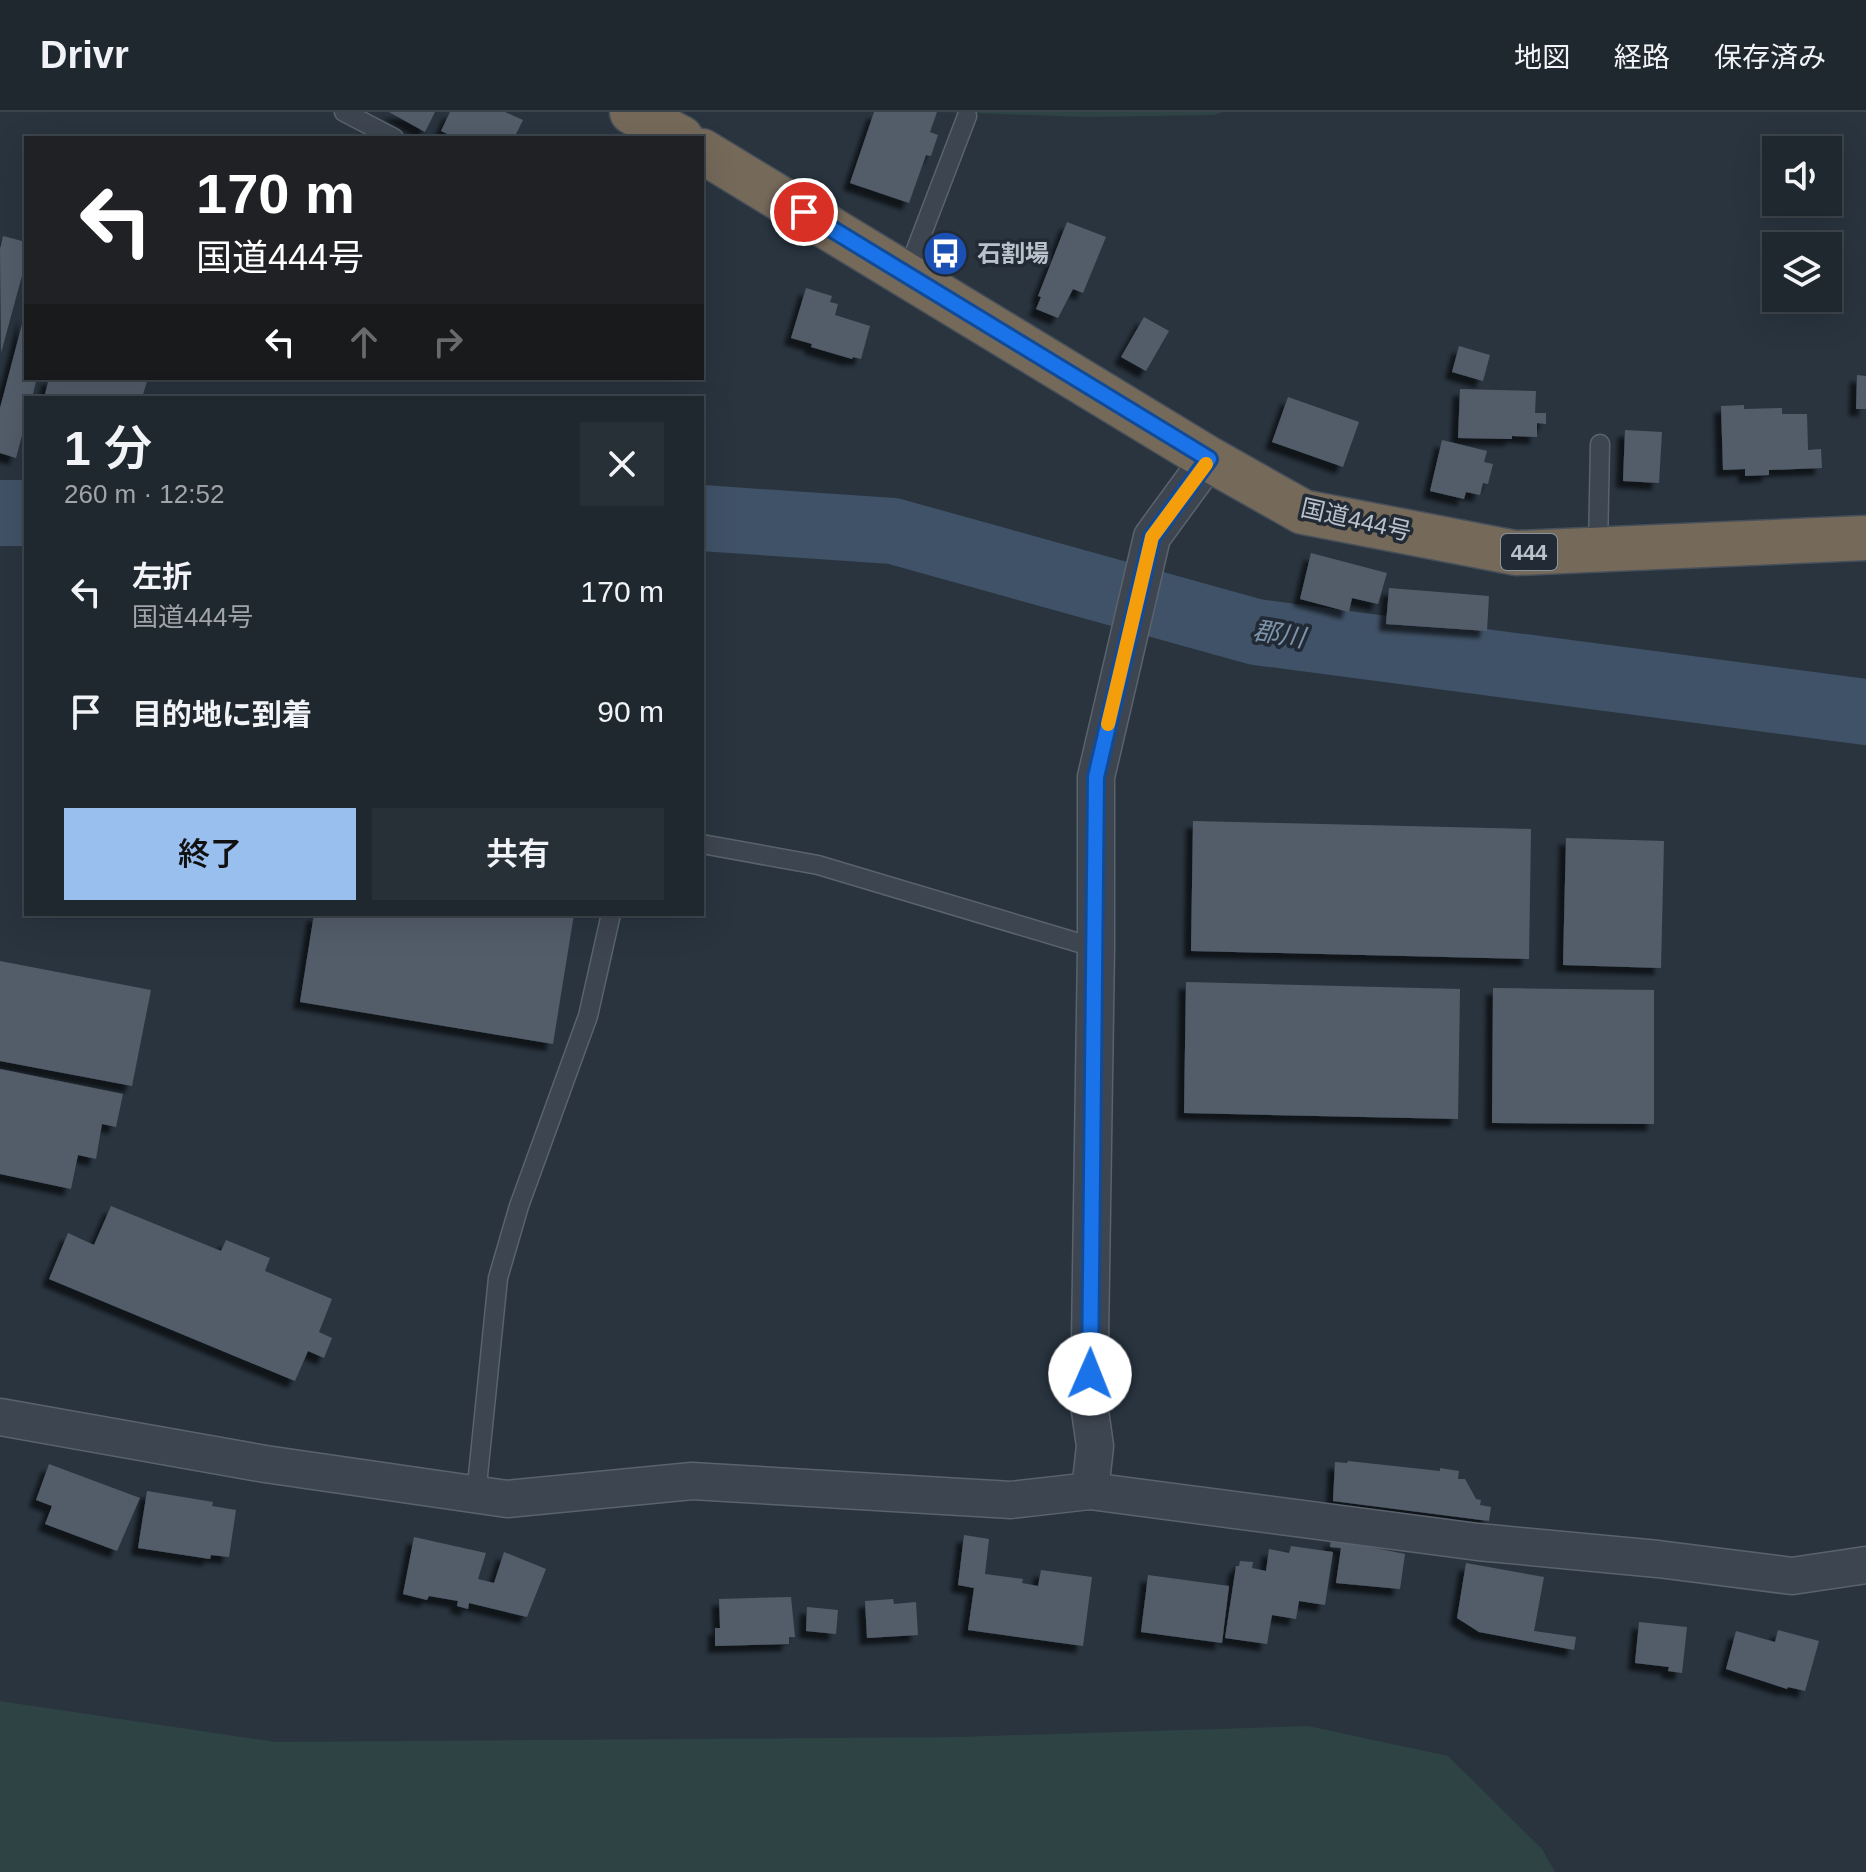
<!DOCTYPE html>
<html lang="ja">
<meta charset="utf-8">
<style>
:root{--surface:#1f272f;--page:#272f37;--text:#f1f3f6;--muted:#a1a5aa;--line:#3c444b;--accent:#99bfef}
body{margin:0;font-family:Helvetica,"Noto Sans JP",sans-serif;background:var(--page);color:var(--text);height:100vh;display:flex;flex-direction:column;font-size:30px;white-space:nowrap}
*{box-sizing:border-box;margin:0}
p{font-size:26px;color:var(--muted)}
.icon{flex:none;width:44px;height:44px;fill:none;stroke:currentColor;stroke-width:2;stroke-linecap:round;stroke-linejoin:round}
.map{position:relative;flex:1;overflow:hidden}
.details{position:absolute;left:24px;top:284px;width:680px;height:520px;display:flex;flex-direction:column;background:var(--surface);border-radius:0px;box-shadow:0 8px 32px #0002,0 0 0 2px var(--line)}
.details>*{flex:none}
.guide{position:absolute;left:24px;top:24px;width:680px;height:244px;border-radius:0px;box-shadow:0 8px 32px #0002,0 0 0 2px var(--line);background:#202124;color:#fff;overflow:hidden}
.controls{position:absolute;left:1762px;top:24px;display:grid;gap:16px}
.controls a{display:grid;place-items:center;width:80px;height:80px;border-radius:0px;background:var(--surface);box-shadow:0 8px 32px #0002,0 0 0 2px var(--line);font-size:40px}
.pin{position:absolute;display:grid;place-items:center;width:68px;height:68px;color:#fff;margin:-34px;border:4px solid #fff;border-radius:50%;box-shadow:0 2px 8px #0007}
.me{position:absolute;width:88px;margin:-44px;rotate:1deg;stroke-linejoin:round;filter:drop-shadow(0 0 6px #0008)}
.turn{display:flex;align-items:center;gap:28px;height:168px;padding:0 40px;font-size:36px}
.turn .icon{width:104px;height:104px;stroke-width:2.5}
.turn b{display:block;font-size:56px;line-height:68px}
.lanes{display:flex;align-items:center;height:76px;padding:0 40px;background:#0003;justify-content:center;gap:40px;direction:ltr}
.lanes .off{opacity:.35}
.round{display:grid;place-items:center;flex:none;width:84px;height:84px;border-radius:0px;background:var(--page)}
.overview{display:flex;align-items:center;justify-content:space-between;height:136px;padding:0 40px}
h1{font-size:48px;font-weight:600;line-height:60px}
.action{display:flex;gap:16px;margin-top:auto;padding:16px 40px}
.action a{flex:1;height:92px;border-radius:0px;background:var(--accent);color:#111;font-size:32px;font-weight:600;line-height:92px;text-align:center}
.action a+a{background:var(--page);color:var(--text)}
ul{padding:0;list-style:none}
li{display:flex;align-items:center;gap:24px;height:120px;padding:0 40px}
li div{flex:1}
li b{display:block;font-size:30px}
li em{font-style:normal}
header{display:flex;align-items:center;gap:48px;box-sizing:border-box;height:112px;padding:0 40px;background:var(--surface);border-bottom:2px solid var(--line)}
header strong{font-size:38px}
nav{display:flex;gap:44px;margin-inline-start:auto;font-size:28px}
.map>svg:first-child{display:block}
.green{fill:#2e4343}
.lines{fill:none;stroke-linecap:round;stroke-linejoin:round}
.river{stroke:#405267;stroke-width:66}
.building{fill:#525d6a;filter:url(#shadow)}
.lane-casing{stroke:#5a636d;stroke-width:21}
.street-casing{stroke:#5a636d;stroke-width:39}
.highway-casing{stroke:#47505a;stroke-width:47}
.lane{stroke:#3d4550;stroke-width:18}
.street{stroke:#3d4550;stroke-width:36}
.highway{stroke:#75695a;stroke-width:44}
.route-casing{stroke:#114b97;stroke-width:20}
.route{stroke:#1a73e8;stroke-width:14}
.slow{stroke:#f59e0b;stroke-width:14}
.labels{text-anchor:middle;stroke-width:7;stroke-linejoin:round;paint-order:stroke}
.shield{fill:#212a35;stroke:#8b949d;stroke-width:2}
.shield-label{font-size:22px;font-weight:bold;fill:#b9c1ca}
.poi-label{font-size:24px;font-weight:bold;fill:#b9c1ca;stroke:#212a35;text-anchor:start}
.street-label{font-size:24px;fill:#b9c1ca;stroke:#212a35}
.water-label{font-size:26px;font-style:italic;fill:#7d93aa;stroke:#212a35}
</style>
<header>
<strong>Drivr</strong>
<nav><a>地図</a><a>経路</a><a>保存済み</a></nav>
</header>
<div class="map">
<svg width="1866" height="1760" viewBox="0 0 1866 1760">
<defs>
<filter id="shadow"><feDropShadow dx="-7" dy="7" stdDeviation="2" flood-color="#0009"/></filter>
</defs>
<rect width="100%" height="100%" fill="#29343f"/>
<!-- green -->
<g class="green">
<polygon points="940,0 1223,0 1214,3 1086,5"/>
<polygon points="0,1589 275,1630 958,1625 1308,1614 1448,1644 1542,1737 1555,1760 0,1760"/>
</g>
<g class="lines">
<!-- river -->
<g class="river">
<polyline points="0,401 26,401"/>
<polyline points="702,406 893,419 1256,520 1866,600"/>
</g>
</g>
<!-- building -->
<g class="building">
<polygon points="389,0 435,0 425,20"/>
<polygon points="450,0 505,0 523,8 514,26 462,24 456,26 441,19"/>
<polygon points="874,0 937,0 930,20 938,23 931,44 926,43 909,91 850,71"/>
<polygon points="1067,110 1106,125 1083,181 1073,177 1058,206 1036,197 1041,185 1038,184"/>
<polygon points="3,124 26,130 26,149 1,241 0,137"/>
<polygon points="806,176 832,184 830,190 838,192 835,203 870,214 861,247 853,245 852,247 811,235 812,232 791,226"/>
<polygon points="25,201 26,266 37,266 32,286 26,286 26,308 16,346 0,341 0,296"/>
<polygon points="1144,205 1169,219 1146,259 1121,245"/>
<polygon points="1459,234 1490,243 1483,269 1452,260"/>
<polygon points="1857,263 1866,264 1866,297 1856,297"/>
<polygon points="49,266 148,266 142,286 44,286"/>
<polygon points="1460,277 1536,279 1535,301 1546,301 1546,312 1537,311 1537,325 1512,324 1512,327 1458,326"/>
<polygon points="1288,285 1359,310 1343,355 1272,330"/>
<polygon points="1744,293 1744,297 1782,296 1782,302 1807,302 1808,338 1821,337 1822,356 1769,358 1769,363 1745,364 1745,357 1723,358 1721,294"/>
<polygon points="1625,318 1662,320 1659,371 1623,369"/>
<polygon points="1442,328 1487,339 1484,350 1493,352 1488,372 1483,371 1480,383 1466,380 1464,387 1430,379"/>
<polygon points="1311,441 1387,461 1378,492 1352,486 1349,500 1300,487"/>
<polygon points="1389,476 1489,484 1487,519 1386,512"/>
<polygon points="1193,709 1531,717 1529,847 1191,839"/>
<polygon points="1566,726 1664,729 1661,856 1563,853"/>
<polygon points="314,802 574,802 553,932 300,890"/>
<polygon points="0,849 151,878 132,974 0,949"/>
<polygon points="1186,870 1460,877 1458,1007 1184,1001"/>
<polygon points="1493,876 1654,878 1654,1012 1492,1011"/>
<polygon points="0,957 123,982 116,1015 102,1012 96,1047 78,1043 71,1077 0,1062"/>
<polygon points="111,1094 221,1139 226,1128 270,1146 265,1159 332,1187 319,1220 332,1226 324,1246 308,1239 295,1269 49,1167 68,1121 94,1133"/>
<polygon points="1348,1349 1440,1359 1440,1356 1459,1359 1458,1367 1465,1367 1476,1387 1481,1388 1480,1393 1491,1395 1489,1409 1333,1389 1335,1350 1347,1351"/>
<polygon points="49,1352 140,1386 117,1439 45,1412 52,1394 36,1388"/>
<polygon points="147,1379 213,1390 212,1394 236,1398 229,1445 211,1443 210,1447 138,1436"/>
<polygon points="964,1423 989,1427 985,1462 1023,1467 1022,1471 1038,1474 1041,1458 1092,1465 1083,1534 968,1518 974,1476 958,1473"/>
<polygon points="414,1425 486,1441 478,1467 494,1471 504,1440 546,1457 527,1505 469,1491 468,1497 457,1494 458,1489 429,1484 427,1488 403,1482"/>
<polygon points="1331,1427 1405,1442 1400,1477 1336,1471 1341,1436 1330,1435"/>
<polygon points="1291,1434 1333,1440 1325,1493 1299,1489 1296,1507 1272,1503 1267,1532 1225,1526 1236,1454 1239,1454 1240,1449 1253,1450 1252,1456 1266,1459 1269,1437 1289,1441"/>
<polygon points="1466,1451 1544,1465 1534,1519 1576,1525 1574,1538 1479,1520 1457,1506"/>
<polygon points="1148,1463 1229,1474 1222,1531 1141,1520"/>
<polygon points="791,1485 795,1525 789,1525 789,1532 715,1534 715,1516 720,1516 719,1487"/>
<polygon points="893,1487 894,1492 916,1490 918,1523 867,1526 865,1489"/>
<polygon points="807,1495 838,1498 836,1522 806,1519"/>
<polygon points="1639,1510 1687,1515 1682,1561 1668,1559 1669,1555 1635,1551"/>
<polygon points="1778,1518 1819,1529 1805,1579 1788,1575 1787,1577 1726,1557 1736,1519 1775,1530"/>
</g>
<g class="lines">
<defs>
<g id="lane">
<polyline points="344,0 394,26"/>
<polyline points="907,161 967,4"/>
<polyline points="1598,437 1600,332"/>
<polyline points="702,732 818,753 1096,836"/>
<polyline points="476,1383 498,1166 519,1094 588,904 611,802"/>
</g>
<g id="street">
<polyline points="0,1305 265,1352 507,1387 692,1369 1011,1388 1090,1379 1478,1430 1658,1447 1792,1464 1866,1453"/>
<polyline points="1090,1379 1095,1334 1089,1292 1096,836 1096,665 1152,425 1209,347"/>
</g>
<g id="highway">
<polyline points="632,0 681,26"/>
<polyline points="702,39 1209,347 1303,400 1516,441 1866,426"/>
</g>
</defs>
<!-- lane casing -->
<use href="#lane" class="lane-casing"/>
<!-- street casing -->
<use href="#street" class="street-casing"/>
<!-- highway casing -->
<use href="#highway" class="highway-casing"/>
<!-- lane -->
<use href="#lane" class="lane"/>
<!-- street -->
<use href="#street" class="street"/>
<!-- highway -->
<use href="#highway" class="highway"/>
</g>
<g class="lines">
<defs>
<polyline id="route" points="804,100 1209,347 1152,425 1096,665 1090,1262"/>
</defs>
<!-- route casing -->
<use href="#route" class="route-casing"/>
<!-- route -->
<use href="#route" class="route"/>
<!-- slow -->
<polyline class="slow" points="1108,612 1152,425 1206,352"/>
</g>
<!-- icons -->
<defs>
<symbol id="bus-disc" viewBox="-11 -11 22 22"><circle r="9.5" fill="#1a4fb4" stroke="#212a35"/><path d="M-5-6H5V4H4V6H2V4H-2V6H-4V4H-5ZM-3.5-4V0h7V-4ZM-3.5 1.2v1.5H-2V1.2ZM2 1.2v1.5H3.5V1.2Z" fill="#fff"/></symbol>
</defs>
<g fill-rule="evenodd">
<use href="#bus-disc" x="920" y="116" width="51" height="51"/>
</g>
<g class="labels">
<!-- shield labels -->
<rect class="shield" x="1501" y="422" width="56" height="36" rx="6"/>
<g class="shield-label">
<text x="1529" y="448">444</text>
</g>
<!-- poi labels -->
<g class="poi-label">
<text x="977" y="150">石割場</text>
</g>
<!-- street labels -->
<g class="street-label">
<text transform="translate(1356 408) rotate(13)" y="8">国道444号</text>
</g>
<!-- water labels -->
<g class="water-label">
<text transform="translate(1279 522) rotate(9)" y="9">郡川</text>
</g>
</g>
</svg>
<div class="controls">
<a><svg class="icon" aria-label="sound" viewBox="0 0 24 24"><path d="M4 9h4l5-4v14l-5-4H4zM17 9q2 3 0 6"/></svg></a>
<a><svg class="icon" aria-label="layers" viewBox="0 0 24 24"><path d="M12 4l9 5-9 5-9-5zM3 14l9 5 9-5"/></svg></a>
</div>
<div class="pin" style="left:804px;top:100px;background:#d93025"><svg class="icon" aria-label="arrive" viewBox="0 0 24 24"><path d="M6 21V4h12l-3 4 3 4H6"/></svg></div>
<svg class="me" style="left:1090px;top:1262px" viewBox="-20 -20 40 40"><circle r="19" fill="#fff"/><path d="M0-13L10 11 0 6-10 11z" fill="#1a73e8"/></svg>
<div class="guide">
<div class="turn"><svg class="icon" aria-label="left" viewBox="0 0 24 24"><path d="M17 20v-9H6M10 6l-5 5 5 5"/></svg><div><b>170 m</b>国道444号</div></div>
<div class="lanes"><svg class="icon" aria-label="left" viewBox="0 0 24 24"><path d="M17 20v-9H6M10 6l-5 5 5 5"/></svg><svg class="icon off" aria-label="ahead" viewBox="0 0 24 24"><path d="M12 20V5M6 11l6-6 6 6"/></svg><svg class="icon off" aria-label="right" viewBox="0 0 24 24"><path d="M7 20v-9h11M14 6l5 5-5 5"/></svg></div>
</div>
<section class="details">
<div class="overview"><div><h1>1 分</h1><p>260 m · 12:52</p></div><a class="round"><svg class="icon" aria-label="close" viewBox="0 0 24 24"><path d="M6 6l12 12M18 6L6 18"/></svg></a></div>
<ul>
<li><svg class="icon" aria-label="left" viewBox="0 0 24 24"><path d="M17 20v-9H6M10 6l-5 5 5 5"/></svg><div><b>左折</b><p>国道444号</p></div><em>170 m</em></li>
<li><svg class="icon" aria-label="arrive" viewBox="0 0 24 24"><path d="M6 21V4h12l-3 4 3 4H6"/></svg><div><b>目的地に到着</b></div><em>90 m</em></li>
</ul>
<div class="action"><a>終了</a><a>共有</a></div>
</section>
</div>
